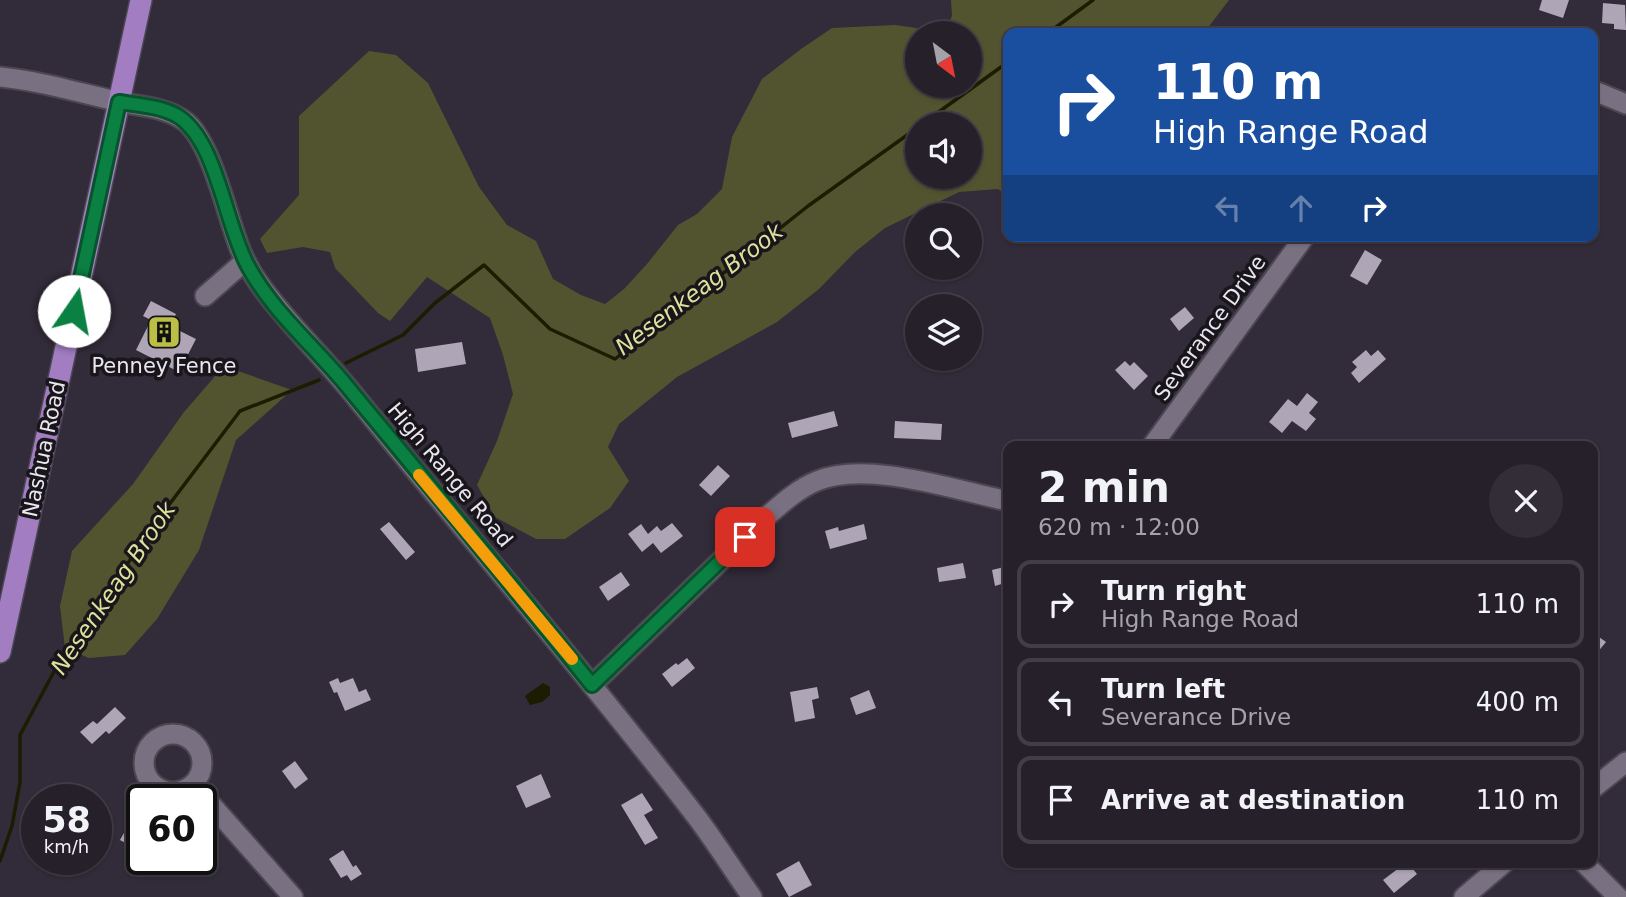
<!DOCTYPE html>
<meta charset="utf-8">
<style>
:root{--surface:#26202b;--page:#322d37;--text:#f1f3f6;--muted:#a4a3a9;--line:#423e47}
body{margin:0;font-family:"DejaVu Sans",sans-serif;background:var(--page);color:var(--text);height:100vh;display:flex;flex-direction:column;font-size:26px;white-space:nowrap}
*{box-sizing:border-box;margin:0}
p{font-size:23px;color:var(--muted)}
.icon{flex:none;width:38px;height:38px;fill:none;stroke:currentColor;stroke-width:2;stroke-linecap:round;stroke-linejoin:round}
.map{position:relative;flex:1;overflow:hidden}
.side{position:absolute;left:1003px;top:441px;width:595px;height:427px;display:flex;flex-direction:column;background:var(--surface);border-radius:14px;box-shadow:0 2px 5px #0004,0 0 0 2px var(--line)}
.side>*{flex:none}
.top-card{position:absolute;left:1003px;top:28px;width:595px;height:214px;border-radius:14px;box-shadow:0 2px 5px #0004,0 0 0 2px var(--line);background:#1a4fa0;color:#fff;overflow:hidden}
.needle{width:46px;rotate:148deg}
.controls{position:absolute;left:905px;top:21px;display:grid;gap:14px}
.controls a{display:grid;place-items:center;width:77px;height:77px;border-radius:50%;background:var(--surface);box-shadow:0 2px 5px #0004,0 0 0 2px var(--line);font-size:35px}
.speed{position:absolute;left:21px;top:784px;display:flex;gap:14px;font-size:35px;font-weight:700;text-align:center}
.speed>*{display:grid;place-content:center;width:91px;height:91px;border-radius:50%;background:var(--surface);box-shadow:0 2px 5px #0004,0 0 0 2px var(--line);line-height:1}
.speed small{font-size:18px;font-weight:400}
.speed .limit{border:4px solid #111;border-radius:10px;background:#fff;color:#111}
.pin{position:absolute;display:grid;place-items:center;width:60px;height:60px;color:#fff;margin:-30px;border-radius:14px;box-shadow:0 4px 10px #0006}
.me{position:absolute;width:77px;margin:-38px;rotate:12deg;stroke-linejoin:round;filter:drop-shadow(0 0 5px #0008)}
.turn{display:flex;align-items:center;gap:24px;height:147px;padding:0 35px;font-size:32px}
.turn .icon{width:91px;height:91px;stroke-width:2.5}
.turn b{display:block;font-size:49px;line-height:60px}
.lanes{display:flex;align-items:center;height:66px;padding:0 35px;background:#0003;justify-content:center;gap:35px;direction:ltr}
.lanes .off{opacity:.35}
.round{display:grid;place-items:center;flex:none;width:74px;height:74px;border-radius:37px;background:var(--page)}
.summary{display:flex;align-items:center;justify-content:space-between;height:119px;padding:0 35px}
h1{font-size:42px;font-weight:700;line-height:52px}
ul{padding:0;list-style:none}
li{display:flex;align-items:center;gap:21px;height:88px;margin:0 14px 10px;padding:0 21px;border:4px solid var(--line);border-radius:14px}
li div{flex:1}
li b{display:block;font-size:26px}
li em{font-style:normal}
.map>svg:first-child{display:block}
.green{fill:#525430;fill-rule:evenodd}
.water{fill:#1b1c00}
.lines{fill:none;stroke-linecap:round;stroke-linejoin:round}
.stream{stroke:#1b1c00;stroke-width:3.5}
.building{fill:#aea5b7}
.minor-casing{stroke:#4c4652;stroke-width:23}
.major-casing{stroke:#4c4652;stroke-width:24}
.minor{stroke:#797182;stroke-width:19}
.major{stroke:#a27dc2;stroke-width:21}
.route-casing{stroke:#07532c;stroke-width:18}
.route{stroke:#0b8043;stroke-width:12}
.slow{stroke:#f59e0b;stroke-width:12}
.labels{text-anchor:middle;stroke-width:7;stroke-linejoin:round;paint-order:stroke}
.street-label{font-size:21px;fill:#eae6ef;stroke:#18151b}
.poi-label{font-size:21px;fill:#eae6ef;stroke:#18151b}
.water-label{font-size:23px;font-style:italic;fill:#dde19c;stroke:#18151b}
</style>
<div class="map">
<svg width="1626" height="897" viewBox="0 0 1626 897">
<rect width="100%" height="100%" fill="#322b39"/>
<!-- green -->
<g class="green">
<path d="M951,0H1229L1204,33H1008V197L998,189L959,192L885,228L855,252L819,289L777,322L677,377L619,424L608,447L629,481L610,508L565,539H536L495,517L477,485L497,441L513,394L503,355L490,318L427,277L390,321L378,313L335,268L330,252L303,247L267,253L260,239L299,195V116L369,51L396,55L428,83L479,187L507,225L536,241L553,279L581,295L605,304L624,289L647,264L678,225L697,214L722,189L732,137L762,79L801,49L832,28L895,25L944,32L952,16ZM917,33H970V86H917ZM917,124H970V177H917Z"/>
<polygon points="235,370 292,390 236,440 199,550 157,619 125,655 89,658 65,648 60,606 72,551 133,484 184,412 217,374"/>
</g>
<!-- water -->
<polygon class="water" points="543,683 550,687 550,695 542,702 530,705 525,696"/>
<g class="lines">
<!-- stream -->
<g class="stream">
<polyline points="1048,33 1093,0"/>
<polyline points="922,124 1008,62"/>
<polyline points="346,363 403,335 435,303 484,265 550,329 615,359 808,206 917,128"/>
<polyline points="0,861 12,826 20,782 20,735 57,666 159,518 240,411 319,380"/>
</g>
</g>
<!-- building -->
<g class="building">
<polygon points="1542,0 1569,0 1563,18 1539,10"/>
<polygon points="1603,3 1625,5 1626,30 1614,29 1614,24 1602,23"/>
<polygon points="1365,250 1382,260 1367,285 1350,276"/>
<polygon points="151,301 176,314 170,326 196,339 179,372 136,350 151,320 143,316"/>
<polygon points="1185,307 1194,318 1179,331 1170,319"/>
<polygon points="462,342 466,364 418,372 415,349"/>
<polygon points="1366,350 1371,356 1378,350 1386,359 1359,383 1351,373 1357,367 1352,362"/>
<polygon points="1125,361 1130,366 1134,362 1148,376 1134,390 1115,370"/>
<polygon points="1307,393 1318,402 1309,413 1316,419 1306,431 1292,421 1282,433 1269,422 1288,399 1297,406"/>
<polygon points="834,411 838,426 792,438 788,423"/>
<polygon points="895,421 942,424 941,440 894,438"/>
<polygon points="718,465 730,476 711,496 699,485"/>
<polygon points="389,522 415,552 406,560 380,529"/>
<polygon points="672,523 683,536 661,553 653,543 642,552 628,534 641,524 648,534 657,526 661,531"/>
<polygon points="864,524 867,539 830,549 825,531 838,527 839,531"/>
<polygon points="963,563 966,578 939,582 937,568"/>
<polygon points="1008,566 1008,582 995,586 992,570"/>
<polygon points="621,572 630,585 608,601 599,587"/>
<polygon points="1592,632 1606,642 1592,659"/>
<polygon points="687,658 695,668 672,687 662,674 676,663 678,665"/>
<polygon points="338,678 340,683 353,678 359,692 366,689 371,700 345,711 337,692 334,693 329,682"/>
<polygon points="817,687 819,698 812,700 815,718 795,722 790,692"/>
<polygon points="869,690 876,708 856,715 850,698"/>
<polygon points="115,707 126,718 109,734 106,731 92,744 80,732 93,721 97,724"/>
<polygon points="295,761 308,779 295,789 282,771"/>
<polygon points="541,774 551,797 526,808 516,786"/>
<polygon points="642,793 653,810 644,815 658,838 645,845 621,805"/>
<polygon points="129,824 142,832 142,852 120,840"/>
<polygon points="343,850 353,867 356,865 362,874 351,881 347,875 341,878 329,859"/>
<polygon points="799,861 812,885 789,897 776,874"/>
<polygon points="1408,863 1417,874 1394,893 1383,880 1399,868"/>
</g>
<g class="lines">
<defs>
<g id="minor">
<path d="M0,77C41,81 80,93 120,102C142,107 167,107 186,122C212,144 227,216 240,249C246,264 254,277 263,289C292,328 328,362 358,400C469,537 584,671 692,811C714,839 732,869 752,897"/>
<polyline points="1592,90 1626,104"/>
<polyline points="205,296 245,261"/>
<polyline points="1152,446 1305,236"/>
<path d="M592,685L764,519C780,505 797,489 817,481C867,460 955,490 1008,501"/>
<circle cx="173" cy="763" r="29"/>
<polyline points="193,784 293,897"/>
<polyline points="1592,789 1626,762"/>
<polyline points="1584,863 1618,897"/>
<polyline points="1464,897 1504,863"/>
</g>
<polyline id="major" points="0,652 141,0"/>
</defs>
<!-- minor casing -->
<use href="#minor" class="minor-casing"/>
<!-- major casing -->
<use href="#major" class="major-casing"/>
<!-- minor -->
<use href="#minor" class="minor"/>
<!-- major -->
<use href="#major" class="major"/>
</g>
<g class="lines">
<defs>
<path id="route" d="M74,311L119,102C137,105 159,106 176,115C217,138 225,225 248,266C272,311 314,346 346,385C428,484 511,584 592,685L745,537"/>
</defs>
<!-- route casing -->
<use href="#route" class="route-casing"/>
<!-- route -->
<use href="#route" class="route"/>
<!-- slow -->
<polyline class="slow" points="419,475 572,659"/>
</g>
<!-- icons -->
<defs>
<symbol id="building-square" viewBox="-11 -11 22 22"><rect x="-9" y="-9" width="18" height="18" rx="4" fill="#bbc044" stroke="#18151b"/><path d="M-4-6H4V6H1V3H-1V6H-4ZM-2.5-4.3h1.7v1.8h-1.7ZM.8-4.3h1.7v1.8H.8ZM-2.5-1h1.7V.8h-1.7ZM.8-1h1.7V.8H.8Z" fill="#111"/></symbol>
</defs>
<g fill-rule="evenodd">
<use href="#building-square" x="145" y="313" width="38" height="38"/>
</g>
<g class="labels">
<!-- street labels -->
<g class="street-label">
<text transform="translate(1210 328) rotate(-54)" y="7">Severance Drive</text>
<text transform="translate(44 449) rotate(-78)" y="7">Nashua Road</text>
<text transform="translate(450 475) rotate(50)" y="7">High Range Road</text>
</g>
<!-- poi labels -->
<g class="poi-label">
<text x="164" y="373">Penney Fence</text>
</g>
<!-- water labels -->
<g class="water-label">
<text transform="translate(699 289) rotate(-37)" y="8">Nesenkeag Brook</text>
<text transform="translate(113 588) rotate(-56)" y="8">Nesenkeag Brook</text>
</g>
</g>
</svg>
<div class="controls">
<a><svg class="needle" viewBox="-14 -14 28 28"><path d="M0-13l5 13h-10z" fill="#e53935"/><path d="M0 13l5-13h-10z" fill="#a4a3a9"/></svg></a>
<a><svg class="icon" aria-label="sound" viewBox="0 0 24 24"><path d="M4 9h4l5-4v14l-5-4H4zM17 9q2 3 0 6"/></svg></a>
<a><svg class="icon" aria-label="search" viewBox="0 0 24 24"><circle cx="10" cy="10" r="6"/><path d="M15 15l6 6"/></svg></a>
<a><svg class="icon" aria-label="layers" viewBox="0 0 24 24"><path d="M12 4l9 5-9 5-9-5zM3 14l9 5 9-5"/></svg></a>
</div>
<div class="speed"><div>58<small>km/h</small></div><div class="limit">60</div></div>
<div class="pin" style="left:745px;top:537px;background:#d93025"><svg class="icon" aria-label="arrive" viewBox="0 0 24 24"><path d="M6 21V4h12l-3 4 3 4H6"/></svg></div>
<svg class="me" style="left:74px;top:311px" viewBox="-20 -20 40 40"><circle r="19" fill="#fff"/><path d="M0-13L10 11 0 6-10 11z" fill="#0b8043"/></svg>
<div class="top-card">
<div class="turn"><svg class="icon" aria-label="right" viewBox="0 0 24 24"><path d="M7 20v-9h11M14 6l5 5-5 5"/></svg><div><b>110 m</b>High Range Road</div></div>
<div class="lanes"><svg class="icon off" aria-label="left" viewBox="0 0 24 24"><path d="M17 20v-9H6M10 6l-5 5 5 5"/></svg><svg class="icon off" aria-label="ahead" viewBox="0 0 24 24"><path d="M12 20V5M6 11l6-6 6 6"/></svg><svg class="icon" aria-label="right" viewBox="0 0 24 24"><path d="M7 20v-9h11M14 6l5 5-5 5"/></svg></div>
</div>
<section class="side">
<div class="summary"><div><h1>2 min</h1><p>620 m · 12:00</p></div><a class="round"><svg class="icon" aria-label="close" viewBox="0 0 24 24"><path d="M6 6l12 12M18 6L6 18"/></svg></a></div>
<ul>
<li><svg class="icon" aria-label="right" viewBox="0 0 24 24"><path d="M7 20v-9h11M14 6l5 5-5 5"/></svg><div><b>Turn right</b><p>High Range Road</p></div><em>110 m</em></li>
<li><svg class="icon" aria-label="left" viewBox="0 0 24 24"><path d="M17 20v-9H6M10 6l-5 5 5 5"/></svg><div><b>Turn left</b><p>Severance Drive</p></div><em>400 m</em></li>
<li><svg class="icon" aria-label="arrive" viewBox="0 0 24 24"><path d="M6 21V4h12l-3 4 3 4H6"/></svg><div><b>Arrive at destination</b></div><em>110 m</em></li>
</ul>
</section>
</div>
